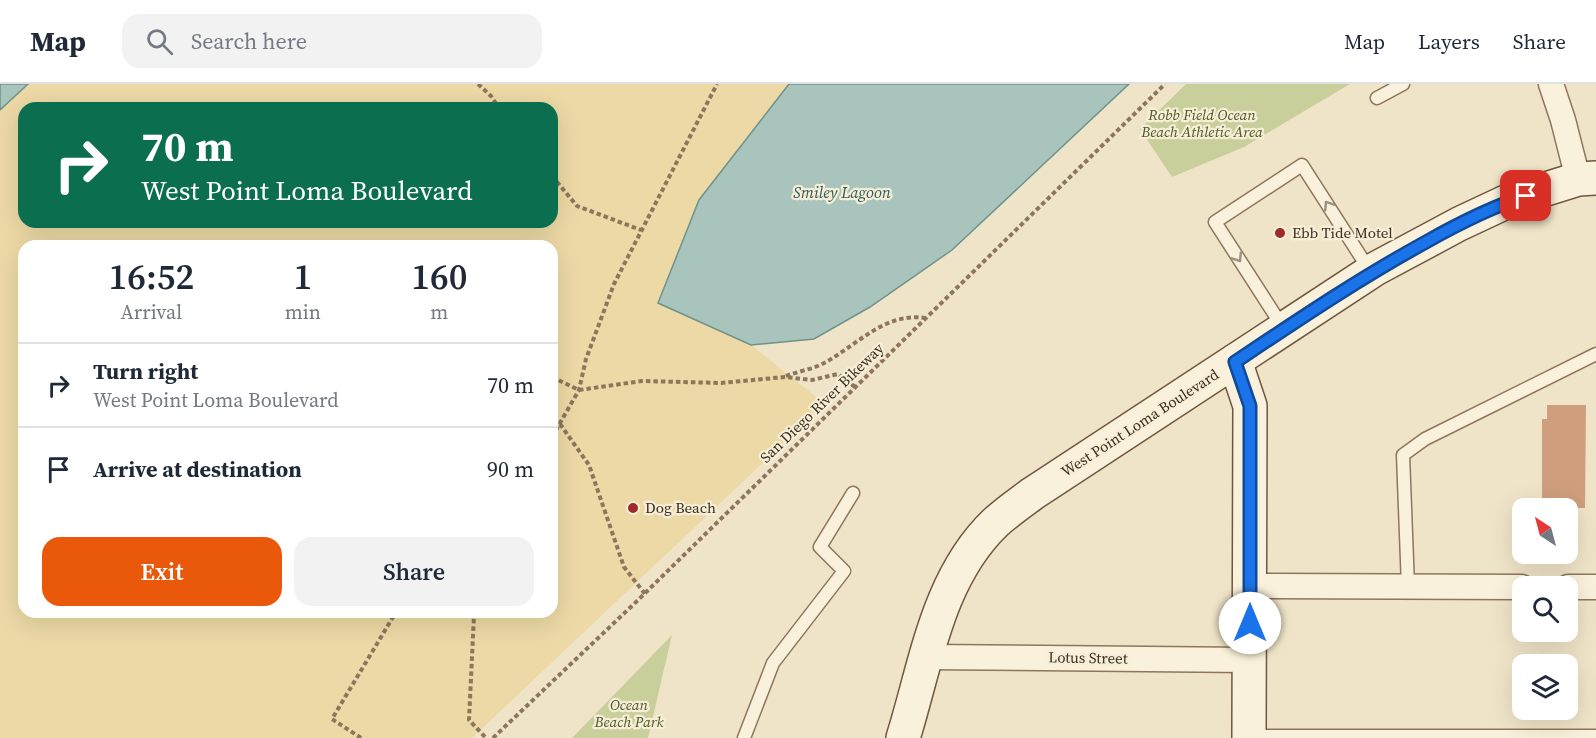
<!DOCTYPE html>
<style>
:root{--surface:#fff;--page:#f2f2f3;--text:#1f2937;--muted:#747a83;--line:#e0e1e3;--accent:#ea580c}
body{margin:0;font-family:"Source Serif 4",serif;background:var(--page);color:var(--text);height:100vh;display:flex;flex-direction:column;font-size:22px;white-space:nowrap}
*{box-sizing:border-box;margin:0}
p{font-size:20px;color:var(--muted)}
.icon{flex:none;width:33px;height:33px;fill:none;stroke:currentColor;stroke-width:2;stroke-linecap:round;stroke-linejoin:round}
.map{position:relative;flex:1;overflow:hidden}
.panel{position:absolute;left:18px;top:156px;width:540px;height:378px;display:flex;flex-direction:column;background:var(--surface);border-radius:18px;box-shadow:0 6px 24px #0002}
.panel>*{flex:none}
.top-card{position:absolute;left:18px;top:18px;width:540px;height:126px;border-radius:18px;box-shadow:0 6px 24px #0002;background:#0b6e4f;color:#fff;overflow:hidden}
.needle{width:39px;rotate:324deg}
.fabs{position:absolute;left:1512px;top:414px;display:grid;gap:12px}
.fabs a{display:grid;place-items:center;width:66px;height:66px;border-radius:12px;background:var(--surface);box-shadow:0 6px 24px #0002;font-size:30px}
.pin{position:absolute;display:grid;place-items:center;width:51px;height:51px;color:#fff;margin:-26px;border-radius:12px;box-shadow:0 3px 9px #0006}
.me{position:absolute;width:66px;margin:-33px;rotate:0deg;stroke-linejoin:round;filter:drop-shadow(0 0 4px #0008)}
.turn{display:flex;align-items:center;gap:21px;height:126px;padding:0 24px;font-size:27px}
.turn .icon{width:78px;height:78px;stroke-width:2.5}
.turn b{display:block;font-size:42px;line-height:51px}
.eta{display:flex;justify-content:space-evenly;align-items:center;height:102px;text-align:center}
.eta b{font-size:36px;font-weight:600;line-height:42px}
.cta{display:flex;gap:12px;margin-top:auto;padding:12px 24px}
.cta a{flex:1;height:69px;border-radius:18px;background:var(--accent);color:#fff;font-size:24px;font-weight:600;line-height:69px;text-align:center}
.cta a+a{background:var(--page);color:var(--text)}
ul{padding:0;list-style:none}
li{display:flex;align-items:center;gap:18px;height:84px;padding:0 24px;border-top:2px solid var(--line)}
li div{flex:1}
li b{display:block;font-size:22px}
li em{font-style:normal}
header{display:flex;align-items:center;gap:36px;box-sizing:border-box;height:84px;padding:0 30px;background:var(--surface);border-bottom:2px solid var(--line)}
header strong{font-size:28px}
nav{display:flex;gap:33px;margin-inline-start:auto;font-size:21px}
.search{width:420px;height:54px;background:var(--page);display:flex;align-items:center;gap:15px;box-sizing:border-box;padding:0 21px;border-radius:18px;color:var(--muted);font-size:22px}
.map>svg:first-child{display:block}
.green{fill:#c9cf9b}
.sand{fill:#ecd9a5;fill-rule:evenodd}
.water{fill:#a9c4bc;stroke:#6f938a;stroke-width:1.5}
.building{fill:#cf9f7d}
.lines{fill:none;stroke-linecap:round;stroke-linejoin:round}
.lane-casing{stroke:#8d765c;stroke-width:15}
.street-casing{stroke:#8d765c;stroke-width:27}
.secondary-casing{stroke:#6f573f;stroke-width:36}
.path{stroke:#8d765c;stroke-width:4;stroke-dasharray:4.5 3;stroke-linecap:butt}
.lane{stroke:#faf1dc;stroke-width:12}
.street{stroke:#faf1dc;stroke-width:24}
.secondary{stroke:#faf1dc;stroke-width:33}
.oneway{stroke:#9c907e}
.route-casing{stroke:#114b97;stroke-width:15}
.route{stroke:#1a73e8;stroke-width:10}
.poi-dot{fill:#9e2a2b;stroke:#f7eed8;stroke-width:2}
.labels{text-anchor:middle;stroke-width:4.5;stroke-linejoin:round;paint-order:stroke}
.park-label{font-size:15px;font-style:italic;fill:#4d5a26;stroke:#f7eed8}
.poi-label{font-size:15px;fill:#3d2e20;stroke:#f7eed8;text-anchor:start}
.street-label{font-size:15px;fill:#3d2e20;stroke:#f7eed8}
.water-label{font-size:16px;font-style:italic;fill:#2f5d5a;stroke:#f7eed8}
</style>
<header>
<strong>Map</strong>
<div class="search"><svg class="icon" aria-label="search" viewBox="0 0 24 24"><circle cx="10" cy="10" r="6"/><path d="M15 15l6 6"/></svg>Search here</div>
<nav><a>Map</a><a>Layers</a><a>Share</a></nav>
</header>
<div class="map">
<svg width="1596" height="654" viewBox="0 0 1596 654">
<rect width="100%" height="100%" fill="#f0e4c8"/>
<!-- green -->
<g class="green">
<polygon points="1186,0 1350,0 1244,63 1172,93 1140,45"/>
<polygon points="672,551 648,654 572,654"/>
</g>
<!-- sand -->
<path class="sand" d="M28,0H789L699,116L658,219L751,261L825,320L472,654H0V26ZM24,24H552V138H24ZM24,162H552V528H24Z"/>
<!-- water -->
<g class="water">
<polygon points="0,0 28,0 0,26"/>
<polygon points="789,0 1129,0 952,166 870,223 814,255 751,261 658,219 699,116"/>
</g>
<!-- building -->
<polygon class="building" points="1547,321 1586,321 1585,424 1542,424 1542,335 1547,335"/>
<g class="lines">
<defs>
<g id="lane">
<polyline points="1377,14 1403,0"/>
<polyline points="1284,245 1215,138 1302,81 1370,187"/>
<polyline points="1408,503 1403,371 1425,355 1596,270"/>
<polyline points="1250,652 1596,652"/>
<polyline points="744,654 773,579 844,487 820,463 853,409"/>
</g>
<g id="street">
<polyline points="1551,0 1563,36 1578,95"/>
<polyline points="1250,502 1522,503"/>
<polyline points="1568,503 1596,503"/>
<polyline points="926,573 1250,576"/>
</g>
<g id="secondary">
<polyline points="1235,277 1250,322 1249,654"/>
<path d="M903,654C926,581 937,494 996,438C1007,428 1020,419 1032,410L1375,185L1459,140L1508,117L1578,95L1596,94"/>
</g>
</defs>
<!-- lane casing -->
<use href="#lane" class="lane-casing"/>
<!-- street casing -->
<use href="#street" class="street-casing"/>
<!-- secondary casing -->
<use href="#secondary" class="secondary-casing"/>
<!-- path -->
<g class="path">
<polyline points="478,0 491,12 499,24"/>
<polyline points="552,92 577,122 641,146"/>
<path d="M786,292C799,287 814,285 826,278C858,260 886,228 925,234"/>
<polyline points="552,293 579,306 642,297 721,299 785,293 812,296 838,290 855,303"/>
<polyline points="560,340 589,381 624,483 645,510"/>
<polyline points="552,353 579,306 586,275 614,200 717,0"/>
<polyline points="472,528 474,531 469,636 486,654"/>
<polyline points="361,654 332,635 396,528"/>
<polyline points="493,654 636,518 1165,0"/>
</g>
<!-- lane -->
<use href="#lane" class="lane"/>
<!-- street -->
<use href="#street" class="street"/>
<!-- secondary -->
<use href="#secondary" class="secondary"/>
</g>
<!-- one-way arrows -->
<defs><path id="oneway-chevron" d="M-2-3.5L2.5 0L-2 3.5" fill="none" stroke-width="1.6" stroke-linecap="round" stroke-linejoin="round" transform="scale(1.5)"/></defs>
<g class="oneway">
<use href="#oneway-chevron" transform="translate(1328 121) rotate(-123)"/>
<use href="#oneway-chevron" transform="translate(1238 174) rotate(57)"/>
</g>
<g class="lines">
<defs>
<path id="route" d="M1250,539V322L1235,278C1298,236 1360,194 1426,158C1458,140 1491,123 1526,112"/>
</defs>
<!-- route casing -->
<use href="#route" class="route-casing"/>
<!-- route -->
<use href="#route" class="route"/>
</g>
<!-- markers -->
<g class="poi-dot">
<circle cx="1280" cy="149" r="6"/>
<circle cx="633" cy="424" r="6"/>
</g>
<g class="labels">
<!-- park labels -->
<g class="park-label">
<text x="1202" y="36">Robb Field Ocean<tspan x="1202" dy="17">Beach Athletic Area</tspan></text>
<text x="629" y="626">Ocean<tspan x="629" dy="17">Beach Park</tspan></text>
</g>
<!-- poi labels -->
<g class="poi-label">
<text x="1292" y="154">Ebb Tide Motel</text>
<text x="645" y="429">Dog Beach</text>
</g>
<!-- street labels -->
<g class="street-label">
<text transform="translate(822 319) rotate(-44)" y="5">San Diego River Bikeway</text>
<text transform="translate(1140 339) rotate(-33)" y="5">West Point Loma Boulevard</text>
<text transform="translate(1088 574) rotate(1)" y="5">Lotus Street</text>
</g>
<!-- water labels -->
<g class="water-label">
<text x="842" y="114">Smiley Lagoon</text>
</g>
</g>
</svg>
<div class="fabs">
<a><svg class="needle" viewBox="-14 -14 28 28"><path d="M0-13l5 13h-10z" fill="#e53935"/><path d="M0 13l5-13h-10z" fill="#747a83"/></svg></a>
<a><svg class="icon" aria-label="search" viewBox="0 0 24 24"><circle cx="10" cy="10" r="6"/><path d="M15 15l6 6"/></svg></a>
<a><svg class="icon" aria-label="layers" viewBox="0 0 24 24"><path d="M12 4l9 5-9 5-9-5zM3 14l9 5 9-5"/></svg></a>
</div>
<div class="pin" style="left:1526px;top:112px;background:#d93025"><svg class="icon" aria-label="arrive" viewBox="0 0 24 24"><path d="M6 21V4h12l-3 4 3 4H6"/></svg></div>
<svg class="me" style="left:1250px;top:539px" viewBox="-20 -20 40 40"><circle r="19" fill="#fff"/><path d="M0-13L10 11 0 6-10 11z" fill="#1a73e8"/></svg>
<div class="top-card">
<div class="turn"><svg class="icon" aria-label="right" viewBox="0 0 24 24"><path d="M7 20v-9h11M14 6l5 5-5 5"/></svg><div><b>70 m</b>West Point Loma Boulevard</div></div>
</div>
<section class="panel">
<div class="eta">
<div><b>16:52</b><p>Arrival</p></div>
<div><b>1</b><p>min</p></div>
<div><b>160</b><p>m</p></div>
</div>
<ul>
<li><svg class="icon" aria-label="right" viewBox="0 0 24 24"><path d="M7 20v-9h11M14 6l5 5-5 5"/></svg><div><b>Turn right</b><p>West Point Loma Boulevard</p></div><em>70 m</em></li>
<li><svg class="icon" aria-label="arrive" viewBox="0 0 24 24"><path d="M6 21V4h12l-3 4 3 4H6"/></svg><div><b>Arrive at destination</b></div><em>90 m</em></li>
</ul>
<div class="cta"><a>Exit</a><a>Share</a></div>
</section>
</div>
